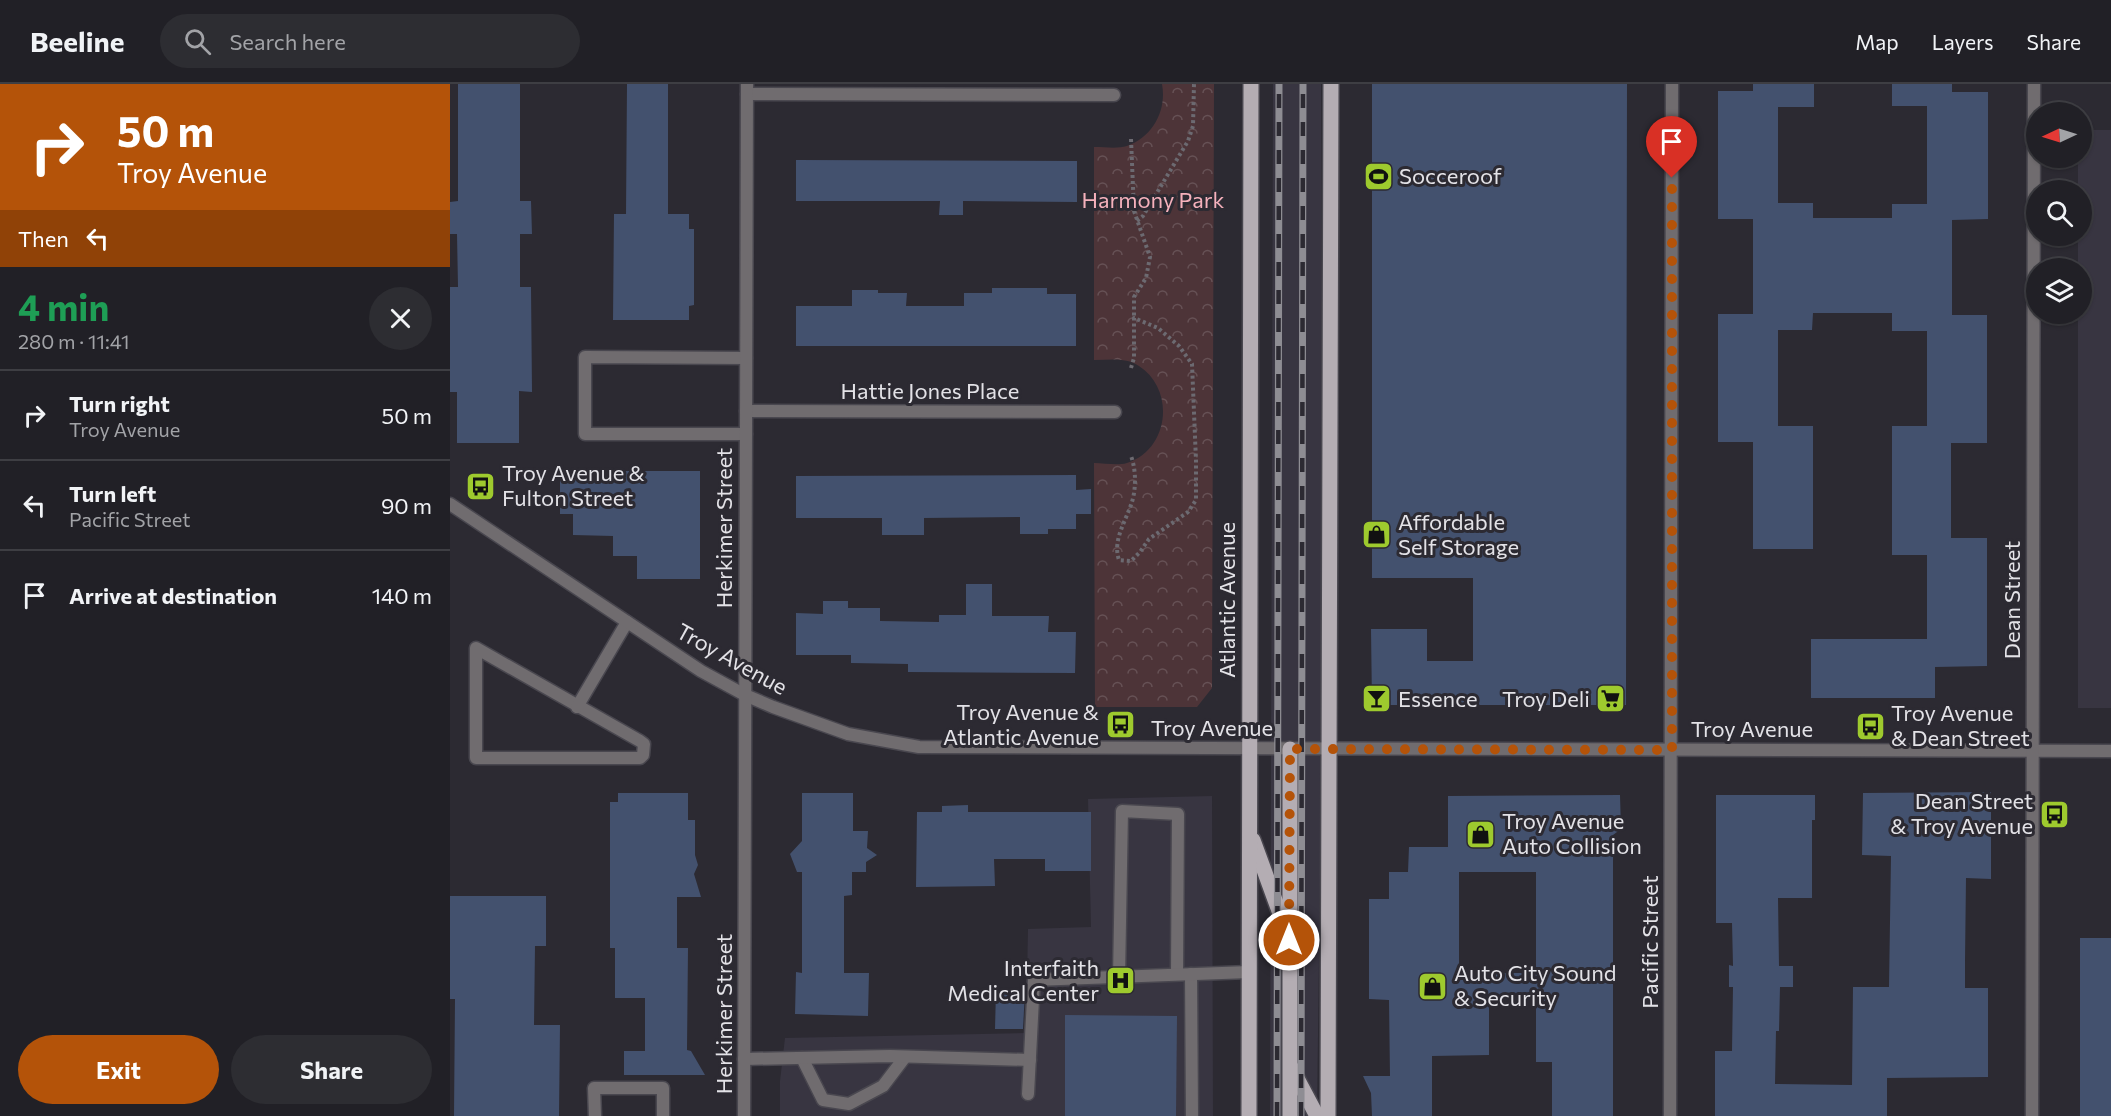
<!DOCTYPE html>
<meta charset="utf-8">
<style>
:root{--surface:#212026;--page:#2d2d32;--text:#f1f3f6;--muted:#a2a3a7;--line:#3e3e43;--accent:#b45309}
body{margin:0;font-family:Commissioner,sans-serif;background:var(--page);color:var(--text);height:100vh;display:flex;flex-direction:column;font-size:22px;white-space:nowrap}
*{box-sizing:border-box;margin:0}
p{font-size:20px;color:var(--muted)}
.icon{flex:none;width:33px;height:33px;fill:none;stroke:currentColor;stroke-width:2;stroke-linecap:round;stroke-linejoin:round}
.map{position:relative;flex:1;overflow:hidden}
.side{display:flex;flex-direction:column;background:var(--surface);width:450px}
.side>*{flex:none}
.top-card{background:#b45309;color:#fff;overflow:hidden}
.needle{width:39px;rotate:266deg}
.tools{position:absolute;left:1576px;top:18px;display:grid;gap:12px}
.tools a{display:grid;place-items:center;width:66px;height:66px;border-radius:50%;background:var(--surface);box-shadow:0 2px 4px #0004,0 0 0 2px var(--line);font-size:30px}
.pin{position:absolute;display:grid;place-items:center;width:51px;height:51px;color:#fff;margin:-62px -26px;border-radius:50% 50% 50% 0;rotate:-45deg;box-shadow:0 0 6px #0007}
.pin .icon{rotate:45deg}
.me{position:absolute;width:66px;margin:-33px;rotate:0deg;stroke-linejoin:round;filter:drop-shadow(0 0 4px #0008)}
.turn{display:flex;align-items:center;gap:21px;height:126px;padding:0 18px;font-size:27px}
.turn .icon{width:78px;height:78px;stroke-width:2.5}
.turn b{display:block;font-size:42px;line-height:51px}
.then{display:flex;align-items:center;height:57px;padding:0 18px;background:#0003;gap:12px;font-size:22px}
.round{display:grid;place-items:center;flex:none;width:63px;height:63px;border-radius:32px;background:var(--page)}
.headline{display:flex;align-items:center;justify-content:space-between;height:102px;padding:0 18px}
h1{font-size:36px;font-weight:700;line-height:45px;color:#1e9e55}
.action{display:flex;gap:12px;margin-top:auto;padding:12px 18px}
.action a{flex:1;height:69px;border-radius:36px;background:var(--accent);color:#fff;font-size:24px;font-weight:700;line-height:69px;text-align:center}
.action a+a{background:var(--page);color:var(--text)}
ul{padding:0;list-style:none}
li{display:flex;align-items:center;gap:18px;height:90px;padding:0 18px;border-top:2px solid var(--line)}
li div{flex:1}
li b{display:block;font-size:22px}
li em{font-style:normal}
header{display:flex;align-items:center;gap:36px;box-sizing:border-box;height:84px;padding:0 30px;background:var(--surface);border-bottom:2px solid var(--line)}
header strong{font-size:28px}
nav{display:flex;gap:33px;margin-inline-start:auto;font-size:21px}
.search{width:420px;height:54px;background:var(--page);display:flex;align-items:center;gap:15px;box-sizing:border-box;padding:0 21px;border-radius:33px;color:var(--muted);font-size:22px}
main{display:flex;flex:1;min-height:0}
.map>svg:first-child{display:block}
.built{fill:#383541}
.park{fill:url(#park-crowns)}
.building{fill:#43516e;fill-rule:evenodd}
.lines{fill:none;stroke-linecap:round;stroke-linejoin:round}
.service-casing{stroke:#49474f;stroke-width:15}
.minor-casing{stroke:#49474f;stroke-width:15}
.primary-casing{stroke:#49474f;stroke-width:18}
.path{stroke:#6c6a71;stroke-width:4;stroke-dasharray:3 3;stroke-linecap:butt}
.service{stroke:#706c6f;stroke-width:12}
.minor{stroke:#706c6f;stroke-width:12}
.primary{stroke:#b4adb3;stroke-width:15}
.rail-casing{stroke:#8e8d93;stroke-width:7}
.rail{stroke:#2c2a32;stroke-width:4.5;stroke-dasharray:14;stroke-linecap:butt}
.route{stroke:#b45309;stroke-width:10;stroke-dasharray:0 18}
.labels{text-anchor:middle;stroke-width:6;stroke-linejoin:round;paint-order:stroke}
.poi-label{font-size:22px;fill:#e3e2e7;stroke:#2c2a32;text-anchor:start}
.park-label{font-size:22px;fill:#f5b1bc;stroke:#2c2a32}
.street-label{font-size:22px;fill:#e3e2e7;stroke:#2c2a32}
</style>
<header>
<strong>Beeline</strong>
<div class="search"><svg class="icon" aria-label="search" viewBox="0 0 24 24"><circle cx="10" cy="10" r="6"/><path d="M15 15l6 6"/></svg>Search here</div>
<nav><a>Map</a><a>Layers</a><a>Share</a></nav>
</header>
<main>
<section class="side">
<div class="top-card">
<div class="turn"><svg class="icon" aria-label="right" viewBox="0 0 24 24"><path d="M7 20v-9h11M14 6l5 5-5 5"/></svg><div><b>50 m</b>Troy Avenue</div></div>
<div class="then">Then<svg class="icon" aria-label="left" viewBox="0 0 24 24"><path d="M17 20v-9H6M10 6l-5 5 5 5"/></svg></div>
</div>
<div class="headline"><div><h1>4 min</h1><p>280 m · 11:41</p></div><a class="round"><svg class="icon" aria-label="close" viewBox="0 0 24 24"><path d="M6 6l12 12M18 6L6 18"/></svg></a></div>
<ul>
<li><svg class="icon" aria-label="right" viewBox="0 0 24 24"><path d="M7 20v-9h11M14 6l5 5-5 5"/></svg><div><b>Turn right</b><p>Troy Avenue</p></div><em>50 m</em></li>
<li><svg class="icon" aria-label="left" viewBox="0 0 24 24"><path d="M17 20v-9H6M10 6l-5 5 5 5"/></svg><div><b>Turn left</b><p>Pacific Street</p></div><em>90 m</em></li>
<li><svg class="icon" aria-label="arrive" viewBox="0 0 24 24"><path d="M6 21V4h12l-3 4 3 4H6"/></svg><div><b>Arrive at destination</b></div><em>140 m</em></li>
</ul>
<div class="action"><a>Exit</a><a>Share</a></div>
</section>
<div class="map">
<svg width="1661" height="1032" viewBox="0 0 1661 1032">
<defs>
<pattern id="park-crowns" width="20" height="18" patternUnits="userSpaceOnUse" patternTransform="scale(1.5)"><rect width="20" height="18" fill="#4d3438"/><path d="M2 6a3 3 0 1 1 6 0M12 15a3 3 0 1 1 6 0" fill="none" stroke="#665155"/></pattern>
</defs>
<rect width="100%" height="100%" fill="#2c2a32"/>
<!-- built -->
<g class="built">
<polygon points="823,0 871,0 872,630 867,1032 820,1032"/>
<polygon points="1632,46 1661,46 1661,624 1628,624 1628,230 1632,230 1632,184 1628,184 1628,152 1632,152 1632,106 1628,106 1628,74 1632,74"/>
<polygon points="762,712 763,1032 330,1032 330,997 335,954 576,949 578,845 641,843 638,715"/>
</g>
<!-- park -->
<path class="park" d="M712,0H764L762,604L747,623H645L644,379C654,379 667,382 677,379C719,366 726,306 689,282C676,273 660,276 644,276V63C654,63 668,65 677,62C703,53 717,26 712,0Z"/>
<!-- building -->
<g class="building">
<polygon points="8,0 70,0 70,117 81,117 82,150 70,150 70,203 81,203 82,308 69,307 69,359 7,359 7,308 0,308 0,203 8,203 7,150 0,150 0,118 8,117"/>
<polygon points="177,0 218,0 218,130 239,130 239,145 244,145 244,221 239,222 239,236 163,236 164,130 176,130"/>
<polygon points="922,0 1177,0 1176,621 922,621 921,545 977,545 977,577 1023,577 1023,494 922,494"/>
<polygon points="1303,0 1364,0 1364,23 1328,23 1328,119 1363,119 1363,134 1442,134 1442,120 1477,120 1477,22 1442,22 1442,0 1502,0 1502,8 1538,8 1538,135 1502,136 1502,231 1537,231 1537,359 1501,359 1501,454 1537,454 1537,582 1485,583 1485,614 1361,614 1361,555 1477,555 1477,471 1442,471 1442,342 1477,342 1477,247 1442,247 1442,229 1363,229 1362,246 1328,246 1328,342 1363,342 1363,465 1303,465 1303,358 1268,358 1268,230 1303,230 1303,135 1268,135 1268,7 1303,7"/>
<polygon points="346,76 627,77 627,118 513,117 513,131 489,131 490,117 346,117"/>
<polygon points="542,204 597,204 597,210 626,210 626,262 346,262 346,222 402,222 402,206 428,206 428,209 457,209 456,222 514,222 514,209 542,209"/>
<polygon points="110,387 250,387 250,495 187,495 187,472 163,472 163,452 123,451 123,430 110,430"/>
<polygon points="626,391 626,406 641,405 641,430 626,430 626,445 598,445 598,450 570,450 570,433 474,434 474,451 432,451 432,434 346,434 346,392"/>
<polygon points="516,500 542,500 542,532 599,532 598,548 626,548 625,589 458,588 458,580 401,579 401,571 346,571 346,529 373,530 373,517 398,517 398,524 430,524 430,537 489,538 489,531 516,531"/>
<polygon points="1541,708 1541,795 1516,794 1515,877 1515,904 1538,904 1538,993 1437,994 1437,1032 1265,1032 1265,967 1282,967 1283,903 1279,903 1279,881 1283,882 1282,839 1266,839 1266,711 1365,711 1365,736 1362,736 1362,814 1328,814 1329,882 1343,882 1343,903 1330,903 1329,947 1326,947 1325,1000 1402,1001 1403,903 1439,903 1441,772 1412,771 1413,709"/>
<polygon points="168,709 238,709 238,736 245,736 245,771 248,781 244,790 251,813 227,813 227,864 238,864 237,966 241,967 255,991 174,991 174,967 195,967 195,914 165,914 165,864 160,864 160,718 168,718"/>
<polygon points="352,709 403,709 403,747 418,747 417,764 427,771 416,778 416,788 402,788 402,811 394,812 394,889 419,889 418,932 345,930 346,888 352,889 352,788 347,788 340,770 352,757"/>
<path d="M1170,711L1171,745L1163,751V1032H1102V978H1086V916L1039,915V971L982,972V1032H922L921,1009L913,992H940L939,916L919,915V815H939V788H958L959,763H998V712ZM1009,788H1086V889H1009Z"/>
<polygon points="518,721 518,728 641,728 641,787 595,787 595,775 544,775 545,802 466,803 467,728 492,728 492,722"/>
<polygon points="0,812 96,812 96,862 85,862 84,941 110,941 109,1032 4,1032 5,915 0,915"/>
<rect x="1630" y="854" width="31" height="178"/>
<polygon points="546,907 575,907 573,945 545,945"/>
<polygon points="615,931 727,932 726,1032 615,1032"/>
</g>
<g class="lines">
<defs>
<g id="service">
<polyline points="296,350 135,350 135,273 296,274"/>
<polygon points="26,564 190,657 194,660 193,671 190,674 26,674"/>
<polyline points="127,623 177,538"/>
<polyline points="741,890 742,1032"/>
<polyline points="669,893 672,727 728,730 727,890"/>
<polyline points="352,974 373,1016 399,1020 433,1002 455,973"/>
<polyline points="294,975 440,972 580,976"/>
<polyline points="578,1010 584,896 799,888"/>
<polyline points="145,1032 144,1004 213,1004 213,1032"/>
</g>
<g id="minor">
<polyline points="297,10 664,11"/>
<polyline points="296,327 665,328"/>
<polyline points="0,420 251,587 295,611 323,623 398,650 469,663 1661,667"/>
<polyline points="294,1032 297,0"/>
<polyline points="1220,1032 1222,0"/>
<polyline points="1582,1032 1584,0"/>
</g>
<g id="primary">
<polyline points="803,756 836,846"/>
<polyline points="841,983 867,1032"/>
<polyline points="799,1032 801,0"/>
<polyline points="840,1032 840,665"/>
<polyline points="878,1032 881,0"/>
</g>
</defs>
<!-- service casing -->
<use href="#service" class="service-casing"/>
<!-- minor casing -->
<use href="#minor" class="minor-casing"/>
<!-- primary casing -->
<use href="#primary" class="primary-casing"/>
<!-- path -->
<g class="path">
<polyline points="681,55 684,127 700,173 696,194 684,213 684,234"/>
<polyline points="687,137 693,132 738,57 743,42 744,0"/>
<path d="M681,284L684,274V234L708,244L729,262L742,280L746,377V416L738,428L699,455L690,468L681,477L669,476C661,453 681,431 684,409C686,396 685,383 681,372"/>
</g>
<!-- service -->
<use href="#service" class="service"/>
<!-- minor -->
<use href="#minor" class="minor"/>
<!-- primary -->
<use href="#primary" class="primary"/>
<defs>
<g id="rail">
<polyline points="827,1032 829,0"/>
<polyline points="851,1032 853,0"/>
</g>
</defs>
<!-- rail casing -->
<use href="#rail" class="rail-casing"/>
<!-- rail -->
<use href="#rail" class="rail"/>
</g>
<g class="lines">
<!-- route -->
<polyline class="route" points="839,856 840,665 1222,666 1222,94"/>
</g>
<!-- icons -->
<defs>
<symbol id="stadium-square" viewBox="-11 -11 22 22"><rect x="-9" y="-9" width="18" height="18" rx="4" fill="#9eca2e" stroke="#2c2a32"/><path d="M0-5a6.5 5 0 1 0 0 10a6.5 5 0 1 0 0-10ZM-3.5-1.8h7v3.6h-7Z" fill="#111"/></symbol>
<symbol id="bus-square" viewBox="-11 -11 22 22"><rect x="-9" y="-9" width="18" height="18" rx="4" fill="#9eca2e" stroke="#2c2a32"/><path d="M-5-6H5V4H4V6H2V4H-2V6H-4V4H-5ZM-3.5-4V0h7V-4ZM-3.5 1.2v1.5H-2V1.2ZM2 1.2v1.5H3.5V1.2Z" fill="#111"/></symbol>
<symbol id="shop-square" viewBox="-11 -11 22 22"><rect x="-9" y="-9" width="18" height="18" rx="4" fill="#9eca2e" stroke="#2c2a32"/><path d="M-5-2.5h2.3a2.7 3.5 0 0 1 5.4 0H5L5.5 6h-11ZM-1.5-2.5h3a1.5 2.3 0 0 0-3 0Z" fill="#111"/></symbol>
<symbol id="bar-square" viewBox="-11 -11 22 22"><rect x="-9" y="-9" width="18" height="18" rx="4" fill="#9eca2e" stroke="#2c2a32"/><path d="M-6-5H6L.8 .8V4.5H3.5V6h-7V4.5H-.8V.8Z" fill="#111"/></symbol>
<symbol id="supermarket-square" viewBox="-11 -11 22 22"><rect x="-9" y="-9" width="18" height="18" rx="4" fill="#9eca2e" stroke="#2c2a32"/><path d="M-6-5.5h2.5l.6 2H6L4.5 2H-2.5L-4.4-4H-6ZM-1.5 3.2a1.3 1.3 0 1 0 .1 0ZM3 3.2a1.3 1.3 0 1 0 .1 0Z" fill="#111"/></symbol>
<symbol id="hospital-square" viewBox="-11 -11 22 22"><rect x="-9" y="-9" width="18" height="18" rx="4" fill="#9eca2e" stroke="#2c2a32"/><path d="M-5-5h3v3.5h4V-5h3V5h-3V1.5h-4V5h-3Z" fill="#111"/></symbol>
</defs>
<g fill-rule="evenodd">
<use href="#stadium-square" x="912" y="76" width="33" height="33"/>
<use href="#bus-square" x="14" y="386" width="33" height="33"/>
<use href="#shop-square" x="910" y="434" width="33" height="33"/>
<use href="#bar-square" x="910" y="598" width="33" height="33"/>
<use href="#supermarket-square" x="1144" y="598" width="33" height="33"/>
<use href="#bus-square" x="654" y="624" width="33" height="33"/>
<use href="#bus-square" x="1404" y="626" width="33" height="33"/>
<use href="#bus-square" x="1588" y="714" width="33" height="33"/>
<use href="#shop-square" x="1014" y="734" width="33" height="33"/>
<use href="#hospital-square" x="654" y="880" width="33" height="33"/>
<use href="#shop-square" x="966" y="886" width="33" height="33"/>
</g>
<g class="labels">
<!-- poi labels -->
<g class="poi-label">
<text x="949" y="100">Socceroof</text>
<text x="52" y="397">Troy Avenue &amp;<tspan x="52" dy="25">Fulton Street</tspan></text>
<text x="948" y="446">Affordable<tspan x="948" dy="25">Self Storage</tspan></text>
<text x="948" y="623">Essence</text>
<text x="1140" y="623" text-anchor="end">Troy Deli</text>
<text x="649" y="636" text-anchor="end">Troy Avenue &amp;<tspan x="649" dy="25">Atlantic Avenue</tspan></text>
<text x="1441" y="637">Troy Avenue<tspan x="1441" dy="25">&amp; Dean Street</tspan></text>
<text x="1583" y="725" text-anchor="end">Dean Street<tspan x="1583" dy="25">&amp; Troy Avenue</tspan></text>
<text x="1052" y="745">Troy Avenue<tspan x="1052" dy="25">Auto Collision</tspan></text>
<text x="649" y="892" text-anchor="end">Interfaith<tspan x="649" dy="25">Medical Center</tspan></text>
<text x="1004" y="897">Auto City Sound<tspan x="1004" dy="25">&amp; Security</tspan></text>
</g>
<!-- park labels -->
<g class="park-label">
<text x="703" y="124">Harmony Park</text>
</g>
<!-- street labels -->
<g class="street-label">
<text x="480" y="315">Hattie Jones Place</text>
<text transform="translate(274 444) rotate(-90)" y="8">Herkimer Street</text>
<text transform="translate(777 516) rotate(-90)" y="8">Atlantic Avenue</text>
<text transform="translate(1562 516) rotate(-90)" y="8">Dean Street</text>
<text transform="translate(282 575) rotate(29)" y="8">Troy Avenue</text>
<text x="762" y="652">Troy Avenue</text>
<text x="1302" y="653">Troy Avenue</text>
<text transform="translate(1200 858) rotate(-90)" y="8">Pacific Street</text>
<text transform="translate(274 930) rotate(-90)" y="8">Herkimer Street</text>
</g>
</g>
</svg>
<div class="tools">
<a><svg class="needle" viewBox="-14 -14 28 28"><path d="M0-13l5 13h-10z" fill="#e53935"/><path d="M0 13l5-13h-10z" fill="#a2a3a7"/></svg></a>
<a><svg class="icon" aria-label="search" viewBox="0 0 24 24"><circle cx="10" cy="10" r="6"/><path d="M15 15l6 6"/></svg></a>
<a><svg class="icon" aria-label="layers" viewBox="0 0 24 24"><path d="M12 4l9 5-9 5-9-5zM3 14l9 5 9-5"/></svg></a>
</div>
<div class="pin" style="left:1222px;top:94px;background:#d93025"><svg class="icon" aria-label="arrive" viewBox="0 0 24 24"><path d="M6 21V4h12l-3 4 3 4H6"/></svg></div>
<svg class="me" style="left:839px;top:856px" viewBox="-20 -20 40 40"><circle r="17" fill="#b45309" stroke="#fff" stroke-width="3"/><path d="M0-11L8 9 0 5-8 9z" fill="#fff"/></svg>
</div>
</main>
